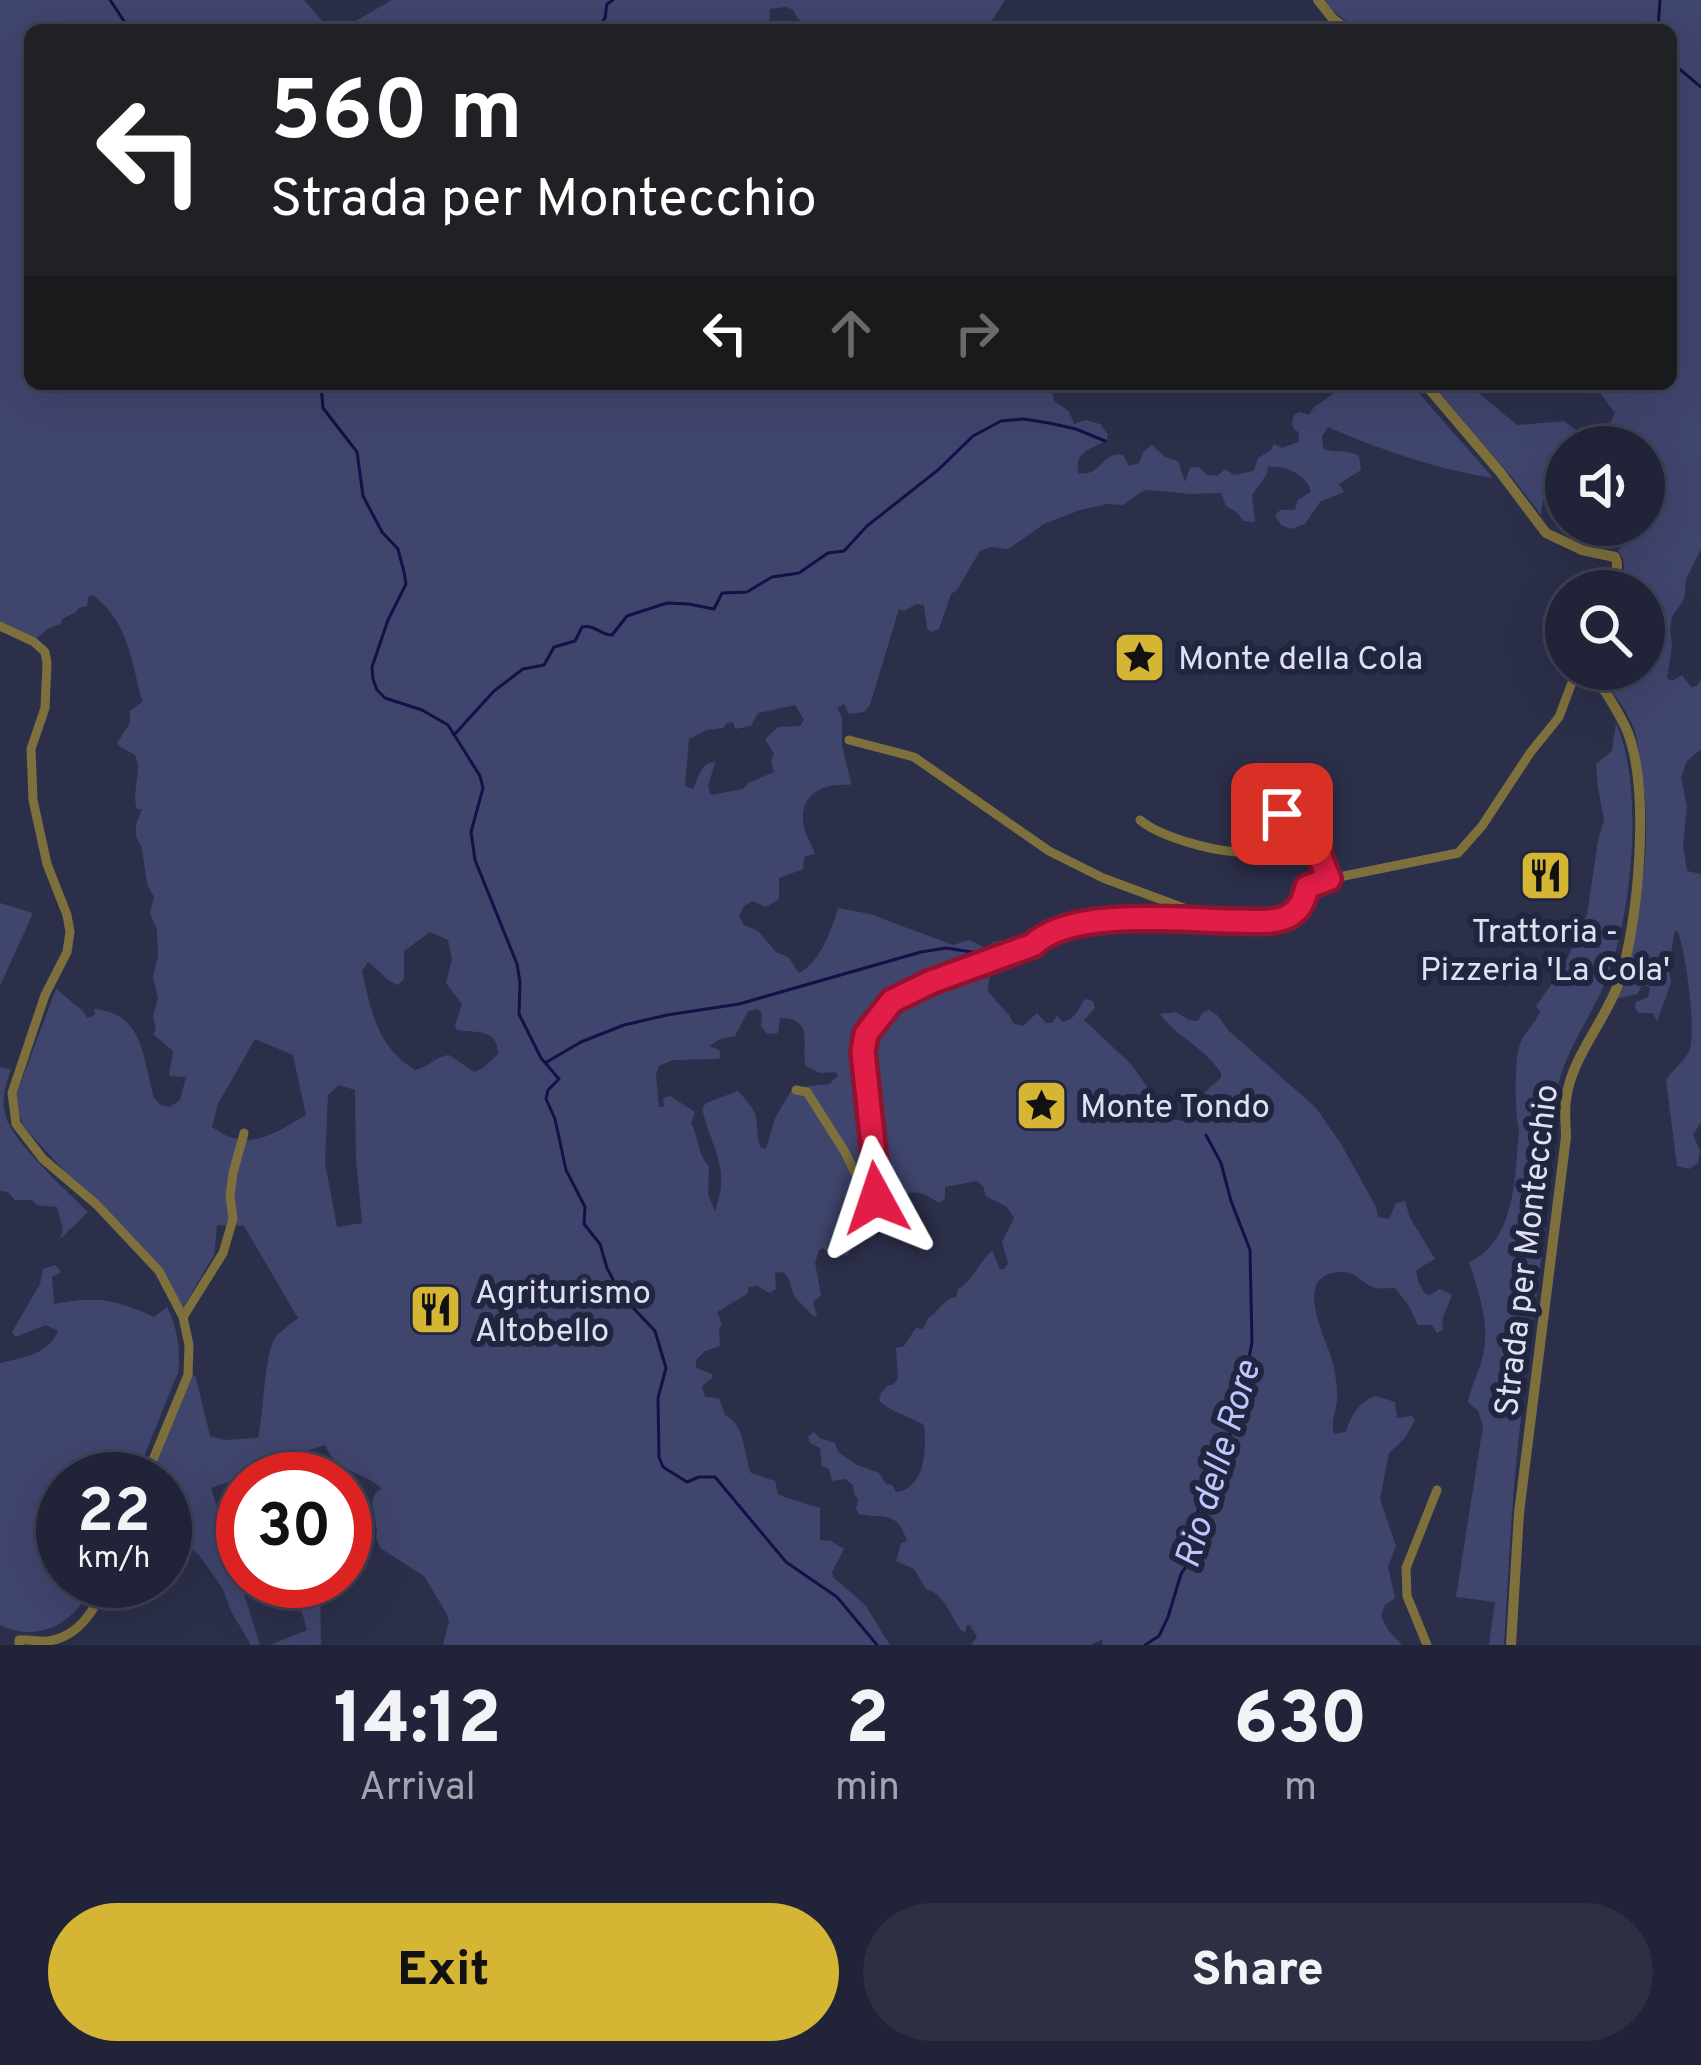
<!DOCTYPE html>
<style>
:root{--surface:#212338;--page:#2d2f43;--text:#f1f3f6;--muted:#a2a4ae;--line:#3e4053;--accent:#d5b534}
body{margin:0;font-family:Overpass,sans-serif;background:var(--page);color:var(--text);height:100vh;display:flex;flex-direction:column;font-size:45px;white-space:nowrap}
*{box-sizing:border-box;margin:0}
p{font-size:39px;color:var(--muted)}
.icon{flex:none;width:66px;height:66px;fill:none;stroke:currentColor;stroke-width:2;stroke-linecap:round;stroke-linejoin:round}
.map{position:relative;height:1645px;overflow:hidden}
.panel{display:flex;flex-direction:column;background:var(--surface);flex:1}
.panel>*{flex:none}
.banner{position:absolute;left:24px;top:24px;width:1653px;height:366px;border-radius:18px;box-shadow:0 12px 48px #0002,0 0 0 3px var(--line);background:#202124;color:#fff;overflow:hidden}
.fabs{position:absolute;left:1545px;top:426px;display:grid;gap:24px}
.fabs a{display:grid;place-items:center;width:120px;height:120px;border-radius:50%;background:var(--surface);box-shadow:0 12px 48px #0002,0 0 0 3px var(--line);font-size:60px}
.speed{position:absolute;left:36px;top:1452px;display:flex;gap:24px;font-size:60px;font-weight:700;text-align:center}
.speed>*{display:grid;place-content:center;width:156px;height:156px;border-radius:50%;background:var(--surface);box-shadow:0 12px 48px #0002,0 0 0 3px var(--line);line-height:1}
.speed small{font-size:30px;font-weight:400}
.speed .limit{border:18px solid #d22;background:#fff;color:#111}
.pin{position:absolute;display:grid;place-items:center;width:102px;height:102px;color:#fff;margin:-51px;border-radius:24px;box-shadow:0 6px 18px #0006}
.me{position:absolute;width:132px;margin:-66px;rotate:355deg;stroke-linejoin:round;filter:drop-shadow(0 0 9px #0008)}
.turn{display:flex;align-items:center;gap:42px;height:252px;padding:0 48px;font-size:54px}
.turn .icon{width:156px;height:156px;stroke-width:2.5}
.turn b{display:block;font-size:84px;line-height:102px}
.lanes{display:flex;align-items:center;height:114px;padding:0 48px;background:#0003;justify-content:center;gap:60px;direction:ltr}
.lanes .off{opacity:.35}
.eta{display:flex;justify-content:space-evenly;align-items:center;height:204px;text-align:center}
.eta b{font-size:72px;font-weight:800;line-height:84px}
.button{display:flex;gap:24px;margin-top:auto;padding:24px 48px}
.button a{flex:1;height:138px;border-radius:72px;background:var(--accent);color:#111;font-size:48px;font-weight:800;line-height:138px;text-align:center}
.button a+a{background:var(--page);color:var(--text)}
.map>svg:first-child{display:block}
.green{fill:#40456e;fill-rule:evenodd}
.lines{fill:none;stroke-linecap:round;stroke-linejoin:round}
.stream{stroke:#141049;stroke-width:3}
.minor{stroke:#7e703c;stroke-width:9}
.tertiary{stroke:#7e703c;stroke-width:10}
.route-casing{stroke:#92132f;stroke-width:30}
.route{stroke:#e11d48;stroke-width:21}
.labels{text-anchor:middle;stroke-width:12;stroke-linejoin:round;paint-order:stroke}
.poi-label{font-size:33px;fill:#dde1f2;stroke:#22253f;text-anchor:start}
.street-label{font-size:33px;fill:#dde1f2;stroke:#22253f}
.water-label{font-size:36px;font-style:italic;fill:#bec6fe;stroke:#22253f}
</style>
<div class="map">
<svg width="1701" height="1645" viewBox="0 0 1701 1645">
<rect width="100%" height="100%" fill="#2c2f4a"/>
<!-- green -->
<g class="green">
<path d="M0,0H304L330,30H30V384H1051L1054,401L1069,411L1074,424L1086,420L1100,424L1108,435L1106,441C1089,450 1075,451 1078,473C1101,478 1102,450 1123,455L1129,466L1139,463L1144,451L1152,445L1165,457L1178,461L1185,482L1190,468L1199,467L1207,475L1217,476L1225,469L1234,475L1254,471L1258,458L1271,450L1274,444L1282,448L1298,442L1299,432L1294,430L1292,421L1294,415L1300,412L1309,415L1314,407L1348,384H1411L1493,478C1436,469 1381,450 1328,427L1322,436L1323,449C1335,453 1346,449 1359,456L1361,470L1339,484L1344,492L1320,502L1305,524L1291,529L1281,525L1275,516L1280,510H1295L1298,500L1311,492C1307,474 1285,465 1268,467L1267,474L1252,495L1255,522L1243,521L1238,513L1226,506L1221,493L1191,494L1148,490L1141,492L1123,505L1107,504L1080,510L1044,524L1008,549L990,547L980,551L957,590L951,594L939,629L931,632L927,628L924,605L917,604L903,611L899,609L870,705L864,712L849,714L844,704L837,708L842,717V746L851,782L850,785C818,782 794,799 806,834C809,841 813,847 815,854L804,857L803,869L779,878V899L766,907L753,901L744,906L739,916L744,925L758,931L776,952L788,957L799,973C820,963 832,929 838,908L870,914L953,945L969,940L986,948L993,942L1014,939L1025,948L1024,961C998,959 989,963 988,992L1009,1015L1013,1023L1023,1026L1037,1013L1046,1023H1052L1057,1015L1062,1022C1075,1021 1078,1008 1085,999L1093,1001L1095,1008L1084,1020L1131,1064L1170,1119C1194,1123 1207,1123 1205,1092L1221,1078V1073C1205,1048 1177,1037 1160,1014L1176,1012L1189,1020L1198,1021L1203,1012L1209,1010L1217,1015L1229,1031L1316,1108L1341,1144L1376,1207L1378,1217L1389,1219L1396,1203L1405,1201L1410,1218L1435,1259L1416,1270L1418,1281L1425,1294L1430,1295L1440,1289L1452,1295L1442,1320L1443,1330L1437,1333L1432,1325H1418L1409,1306L1395,1288C1391,1288 1379,1289 1375,1288C1363,1284 1355,1271 1341,1272C1286,1274 1332,1348 1334,1368C1336,1380 1339,1395 1336,1407C1334,1418 1331,1422 1334,1434L1346,1432C1350,1417 1360,1400 1376,1396L1395,1402L1397,1418L1412,1416L1415,1420L1405,1438L1389,1453L1380,1499L1396,1546L1388,1567L1395,1598L1385,1605L1381,1616L1388,1630L1402,1645H1102L1103,1639L1091,1645H971L977,1637L970,1625H967L965,1632L961,1630C950,1615 945,1595 926,1589L914,1569L896,1561L901,1543L907,1541C896,1509 886,1520 859,1514L856,1509L858,1499L854,1494L853,1485L845,1479L832,1481L829,1469L822,1466L820,1448L810,1443L808,1436L814,1432L819,1438L835,1443L838,1452L857,1465L879,1473L886,1484L892,1485L896,1492C925,1489 927,1449 924,1425C911,1417 888,1411 879,1400L881,1393L889,1385H893L898,1378L896,1348L904,1346L916,1328L923,1329L928,1318C939,1312 943,1299 956,1297L958,1289C973,1282 979,1261 992,1251L1000,1269H1004L1008,1263L1002,1242L1014,1218L1007,1207L986,1196L983,1186L977,1181L945,1187V1198L939,1203C897,1173 893,1216 859,1229L862,1238L854,1241L848,1255L833,1256L823,1248L819,1250L815,1263L821,1295L813,1302L817,1315L814,1317L794,1296L788,1277L783,1272L775,1273L776,1289L770,1293L757,1286L749,1287L747,1294L717,1312L722,1324L719,1329L720,1346L705,1351L696,1360V1368L712,1374V1378L702,1386L705,1397L719,1398L725,1415C746,1426 743,1453 751,1473L775,1481L778,1494L784,1497L820,1508V1540L831,1541L844,1549L832,1572L833,1577L865,1605L890,1645H443L449,1622L447,1614L424,1576L380,1548L376,1537L377,1530L372,1502L376,1492L382,1489C361,1469 338,1475 325,1445L293,1455L297,1467L307,1479H262L259,1471L211,1488L260,1645H251L231,1611L223,1589L199,1555L187,1546L174,1504L165,1506V1479H148L190,1372L196,1378L210,1436L224,1440L258,1438C264,1413 264,1356 275,1338C280,1331 291,1324 298,1318L244,1226L217,1225L214,1255L182,1309L158,1274L23,1126L15,1098L56,989L83,1011L87,1018L95,1015L94,1009C144,1013 143,1059 154,1098L161,1105L170,1107L180,1100L186,1077L169,1076L173,1051L153,1034L156,1030L153,1016L158,998L153,977L158,956L157,930L150,914L154,897L147,884L142,848L136,836V825L142,809H137C131,790 143,772 135,755L119,746L117,743L130,723V711L143,701C138,691 138,683 135,672C128,642 119,615 93,595L88,597L87,606L79,608L76,612L62,619L61,624L49,628L35,639L0,621ZM795,705L804,720L800,726L778,727L765,739L774,754L771,761L774,772L748,783L743,789L711,795L708,787L715,762C700,762 699,778 693,789L685,786L689,739L707,730L723,728L727,723L733,722L735,729L751,726L758,713ZM430,932L448,940L452,959L446,983L462,1004L455,1025L457,1030C476,1033 498,1028 498,1054L483,1068L474,1072L449,1055C434,1057 429,1067 415,1070C376,1045 372,1013 362,971L368,962C379,969 385,981 398,985L404,979V951ZM757,1009L762,1013L761,1026L767,1034L778,1033L780,1018C816,1018 800,1047 806,1066L820,1073L835,1072L838,1076L829,1084C816,1086 803,1085 791,1091L775,1118L766,1149L760,1147C753,1115 764,1119 738,1091L706,1103L702,1109C712,1149 731,1168 715,1211L708,1195L709,1166C698,1156 699,1138 691,1123L695,1112L670,1096L663,1098L664,1107H659L656,1075L659,1066L673,1060L718,1059L721,1057L719,1050L709,1046L720,1039L735,1036L748,1011ZM255,1039L293,1055L306,1115C272,1135 248,1153 212,1127L218,1104ZM339,1085L355,1090L356,1159L362,1223L337,1227L325,1163L328,1095Z"/>
<polygon points="392,0 1005,0 986,30 810,30 810,25 798,19 793,10 786,7 770,9 769,30 340,30"/>
<path d="M1325,0H1701V549L1686,579L1684,599L1672,617L1670,630L1672,647L1667,678L1672,681L1682,675L1691,687L1697,686L1701,680V749L1687,761L1681,778L1687,807L1683,845L1687,871L1701,874V1122L1693,1135L1700,1151L1698,1163L1689,1169L1677,1166L1666,1080C1672,1070 1687,1059 1690,1049C1696,1028 1686,954 1678,932L1675,931L1674,934L1669,968L1671,983L1657,1021L1653,1013H1639L1635,1008L1636,1002L1648,997L1650,988L1647,986H1642L1637,994L1619,998L1615,996C1639,915 1655,852 1641,767C1639,752 1638,736 1631,722C1622,702 1607,686 1593,669H1644V591H1614C1621,577 1630,565 1618,551L1632,535L1631,525H1644V447H1616L1611,444L1566,447V455L1556,460C1549,478 1543,496 1541,515L1511,476L1430,384H1468L1517,425L1564,421L1577,431L1611,422L1615,413L1600,393L1597,384H1671V30H1358L1333,11Z"/>
<path d="M1616,723C1645,788 1632,918 1605,983C1588,1022 1561,1057 1555,1100C1550,1142 1549,1185 1545,1227C1537,1300 1525,1372 1518,1445C1511,1511 1508,1578 1504,1645H1489L1495,1602L1456,1597L1483,1426L1478,1411L1468,1402C1471,1386 1479,1372 1483,1356C1490,1323 1479,1293 1469,1262C1516,1242 1515,1175 1519,1130C1515,1118 1514,1058 1520,1044C1524,1033 1535,1024 1540,1012L1536,1006L1563,968L1587,914L1598,841L1604,820L1598,788L1596,764L1612,751Z"/>
<polygon points="0,903 33,913 0,986"/>
<path d="M0,1067L11,1069C5,1086 1,1100 6,1117C13,1142 67,1191 88,1212L60,1239L63,1229L57,1207L37,1205L32,1200H15L8,1192L0,1191Z"/>
<path d="M55,1265L61,1272L52,1277L54,1304C96,1296 115,1299 154,1317L167,1307C177,1327 181,1349 178,1372L135,1479H63V1581H94C79,1620 41,1645 0,1625V1363C24,1357 48,1355 58,1331L46,1325L15,1337L12,1332L40,1284L43,1269Z"/>
<polygon points="293,1581 320,1581 321,1645 270,1645 307,1630"/>
</g>
<g class="lines">
<!-- stream -->
<g class="stream">
<polyline points="110,0 130,30"/>
<polyline points="597,30 605,18 607,4 613,0"/>
<polyline points="1658,30 1660,0"/>
<polyline points="1671,62 1701,87"/>
<polyline points="321,384 323,408 357,452 363,496 382,532 398,549 404,572 406,584 388,620 372,667 373,679 377,690 385,698 422,710 448,725 480,776 483,788 471,832 475,860 517,964 520,982 519,1014 541,1058 559,1079 548,1090 546,1099 555,1119 566,1170 585,1207 584,1224 600,1244 607,1268 621,1295 655,1331 666,1368 658,1398 659,1457 663,1467 687,1482 699,1477 715,1477 786,1562 837,1597 877,1645"/>
<path d="M454,735L494,691L523,669L544,665L554,647L575,641L582,627C595,624 600,635 612,635L627,616L667,603L689,604L714,609L722,593L747,592L772,577L799,573L828,553L844,551L867,526L938,470L973,436L1001,421L1023,419L1049,423L1076,429L1105,441"/>
<polyline points="545,1063 581,1042 624,1025 667,1015 739,1004 921,952 946,948 978,953 1008,947"/>
<polyline points="1145,1645 1159,1636 1168,1617 1181,1574 1189,1562 1191,1544 1196,1536 1198,1510 1218,1479 1227,1455 1231,1427 1235,1420 1236,1394 1245,1379 1252,1342 1250,1250 1231,1201 1221,1163 1206,1135"/>
</g>
<!-- minor -->
<g class="minor">
<polyline points="0,626 34,642 45,652 47,663 45,708 31,749 33,800 47,864 67,915 70,932 67,952 45,995 12,1093 16,1124 43,1159 96,1204 159,1271 183,1317"/>
<polyline points="849,740 914,757 1049,851 1103,878 1208,917"/>
<path d="M1140,820C1160,837 1210,850 1236,852C1257,843 1267,819 1289,812C1312,825 1319,856 1329,879"/>
<path d="M796,1090L807,1092L845,1152L868,1200L876,1198L878,1191L863,1052L866,1035L892,1001L930,982L1033,945C1078,902 1217,927 1280,919C1297,913 1303,905 1307,887L1329,879L1458,853L1482,826L1530,753L1559,717L1577,669"/>
<polyline points="145,1479 188,1375 189,1345 183,1317 223,1253 233,1219 230,1196 233,1173 244,1133"/>
<path d="M19,1645V1640C29,1639 38,1642 48,1641C80,1637 96,1607 108,1581"/>
<polyline points="1427,1645 1407,1596 1406,1568 1437,1490"/>
</g>
<!-- tertiary -->
<g class="tertiary">
<polyline points="1318,0 1333,19 1348,30"/>
<path d="M1425,384L1500,472L1546,533L1582,550L1615,557C1622,570 1610,580 1604,591"/>
<path d="M1511,1645L1519,1513L1566,1137C1566,1125 1564,1112 1566,1100C1571,1057 1605,1022 1619,982C1639,923 1650,791 1628,733C1619,710 1603,690 1591,669"/>
</g>
</g>
<g class="lines">
<defs>
<path id="route" d="M876,1198L878,1191L863,1052L866,1034L892,1001L931,982L1033,945C1071,908 1180,920 1232,921C1249,921 1271,924 1287,917C1300,910 1304,901 1307,887L1329,879C1318,855 1311,815 1282,814"/>
</defs>
<!-- route casing -->
<use href="#route" class="route-casing"/>
<!-- route -->
<use href="#route" class="route"/>
</g>
<!-- icons -->
<defs>
<symbol id="sight-square" viewBox="-11 -11 22 22"><rect x="-9" y="-9" width="18" height="18" rx="4" fill="#d5b534" stroke="#22253f"/><path d="M0-6L1.8-2.2L6-1.7L2.9 1.2L3.7 5.4L0 3.3L-3.7 5.4L-2.9 1.2L-6-1.7L-1.8-2.2Z" fill="#111"/></symbol>
<symbol id="restaurant-square" viewBox="-11 -11 22 22"><rect x="-9" y="-9" width="18" height="18" rx="4" fill="#d5b534" stroke="#22253f"/><path d="M-5-6h1v4h1v-4h1v4h1v-4h1v5L-1.5 .5V6h-2V.5L-5-1ZM5-6V6H3V1.5H1.5Q1.5-4 5-6Z" fill="#111"/></symbol>
</defs>
<g fill-rule="evenodd">
<use href="#sight-square" x="1110" y="628" width="59" height="59"/>
<use href="#restaurant-square" x="1516" y="846" width="59" height="59"/>
<use href="#sight-square" x="1012" y="1076" width="59" height="59"/>
<use href="#restaurant-square" x="406" y="1280" width="59" height="59"/>
</g>
<g class="labels">
<!-- poi labels -->
<g class="poi-label">
<text x="1178" y="669">Monte della Cola</text>
<text x="1545" y="942" text-anchor="middle">Trattoria -<tspan x="1545" dy="38">Pizzeria 'La Cola'</tspan></text>
<text x="1080" y="1117">Monte Tondo</text>
<text x="475" y="1303">Agriturismo<tspan x="475" dy="38">Altobello</tspan></text>
</g>
<!-- street labels -->
<g class="street-label">
<text transform="translate(1525 1250) rotate(-83)" y="12">Strada per Montecchio</text>
</g>
<!-- water labels -->
<g class="water-label">
<text transform="translate(1216 1464) rotate(-73)" y="13">Rio delle Rore</text>
</g>
</g>
</svg>
<div class="fabs">
<a><svg class="icon" aria-label="sound" viewBox="0 0 24 24"><path d="M4 9h4l5-4v14l-5-4H4zM17 9q2 3 0 6"/></svg></a>
<a><svg class="icon" aria-label="search" viewBox="0 0 24 24"><circle cx="10" cy="10" r="6"/><path d="M15 15l6 6"/></svg></a>
</div>
<div class="speed"><div>22<small>km/h</small></div><div class="limit">30</div></div>
<div class="pin" style="left:1282px;top:814px;background:#d93025"><svg class="icon" aria-label="arrive" viewBox="0 0 24 24"><path d="M6 21V4h12l-3 4 3 4H6"/></svg></div>
<svg class="me" style="left:876px;top:1198px" viewBox="-20 -20 40 40"><path d="M0-17L14 15 0 8-14 15z" fill="#e11d48" stroke="#fff" stroke-width="4"/></svg>
<div class="banner">
<div class="turn"><svg class="icon" aria-label="left" viewBox="0 0 24 24"><path d="M17 20v-9H6M10 6l-5 5 5 5"/></svg><div><b>560 m</b>Strada per Montecchio</div></div>
<div class="lanes"><svg class="icon" aria-label="left" viewBox="0 0 24 24"><path d="M17 20v-9H6M10 6l-5 5 5 5"/></svg><svg class="icon off" aria-label="ahead" viewBox="0 0 24 24"><path d="M12 20V5M6 11l6-6 6 6"/></svg><svg class="icon off" aria-label="right" viewBox="0 0 24 24"><path d="M7 20v-9h11M14 6l5 5-5 5"/></svg></div>
</div>
</div>
<section class="panel">
<div class="eta">
<div><b>14:12</b><p>Arrival</p></div>
<div><b>2</b><p>min</p></div>
<div><b>630</b><p>m</p></div>
</div>
<div class="button"><a>Exit</a><a>Share</a></div>
</section>
